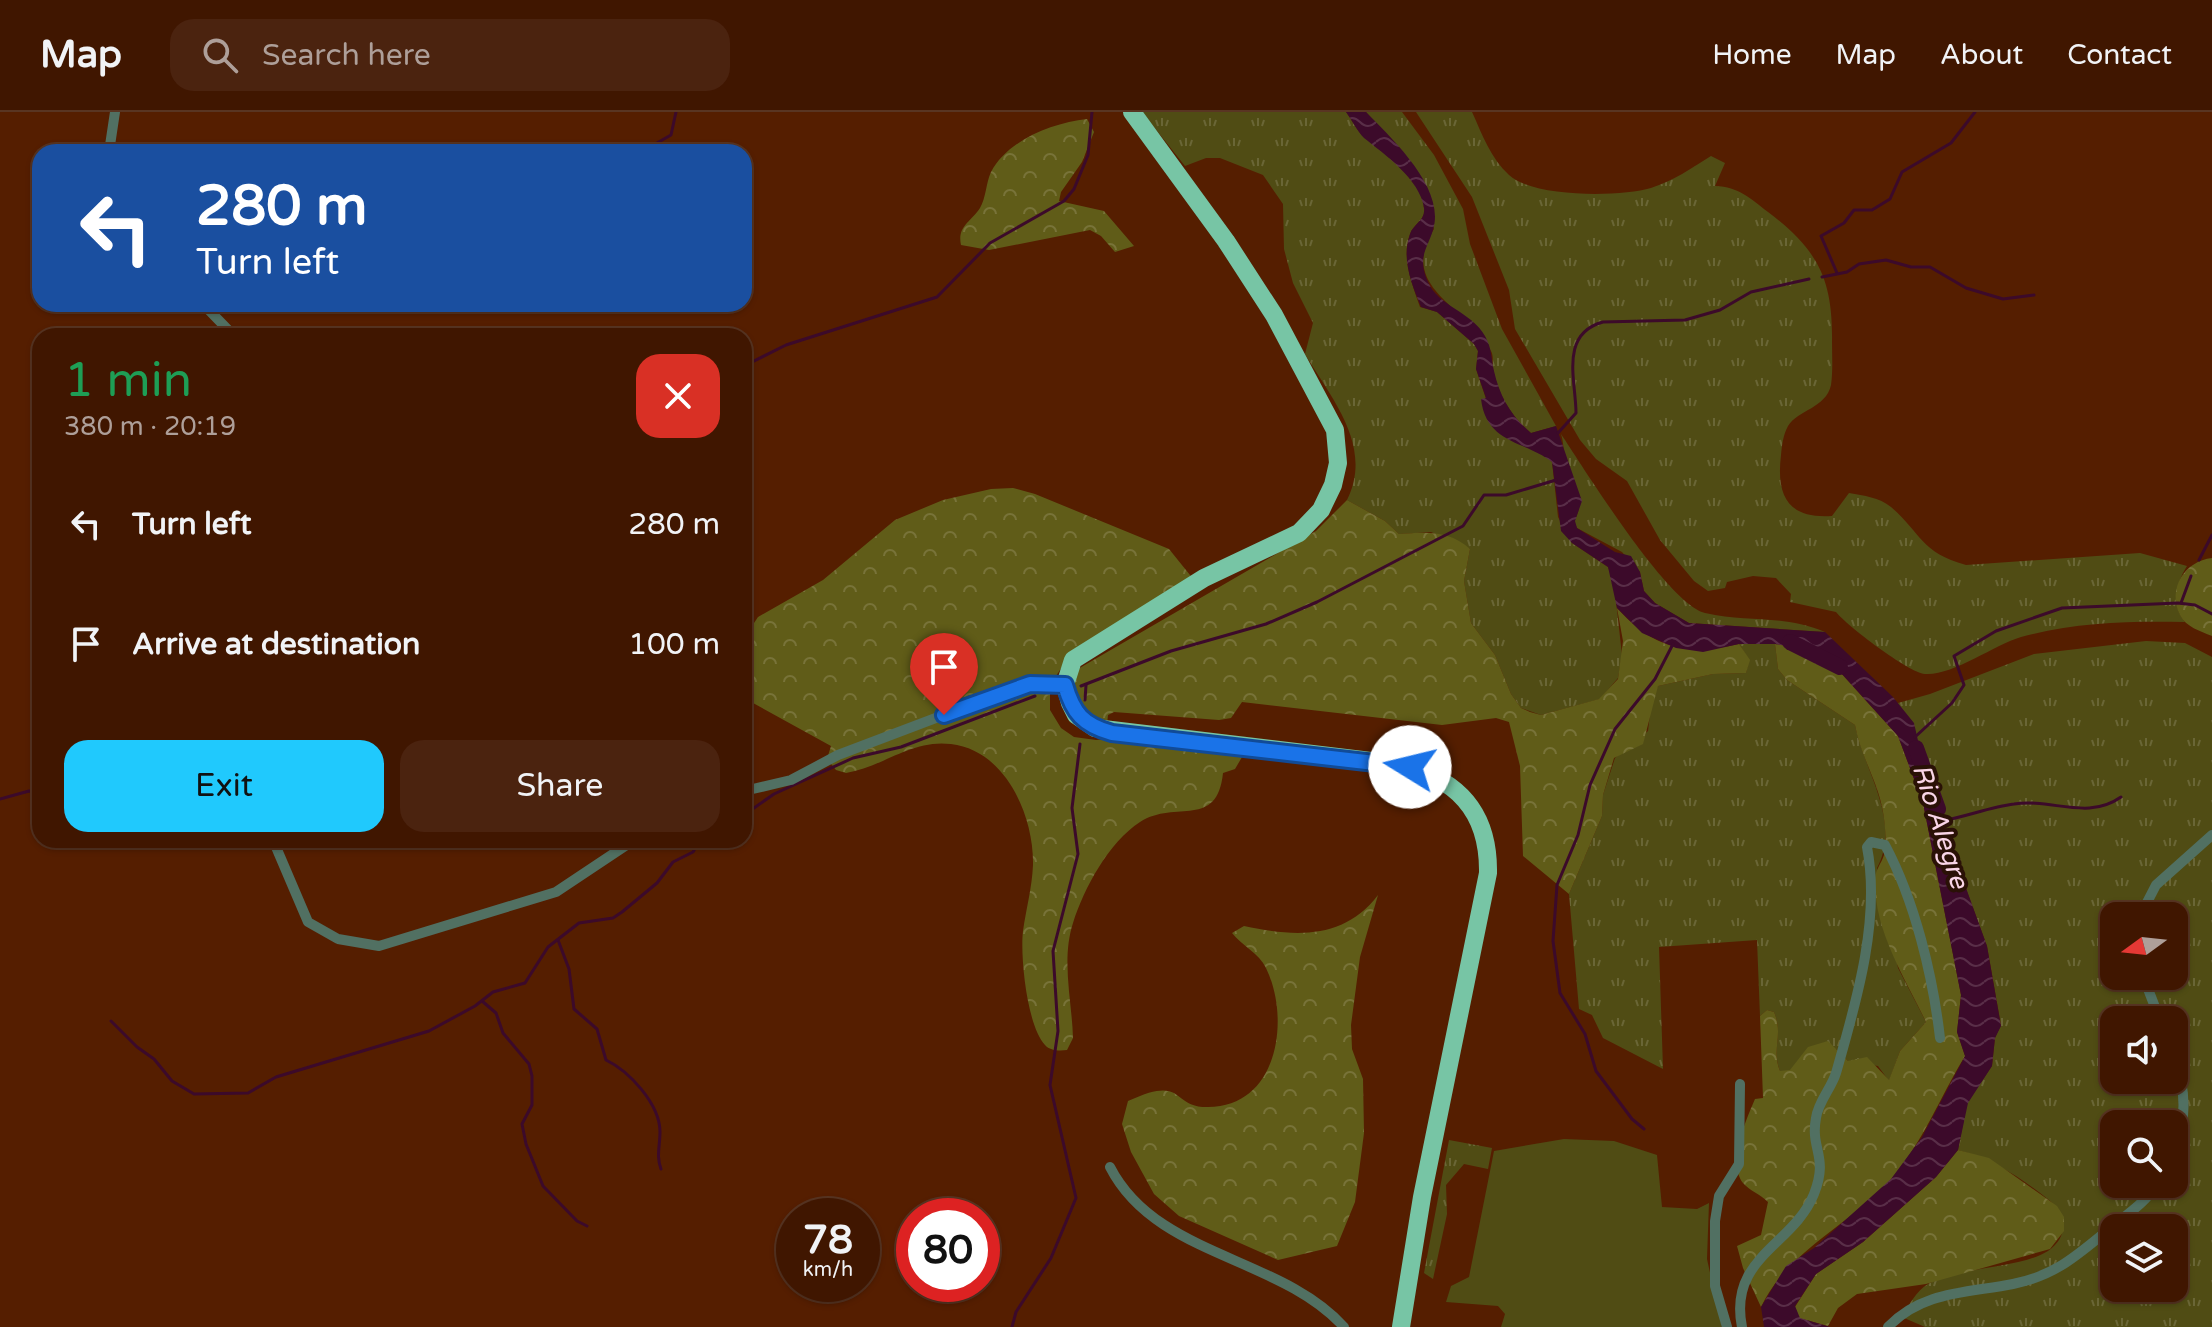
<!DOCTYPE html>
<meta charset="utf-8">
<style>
:root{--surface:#401600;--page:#4b230f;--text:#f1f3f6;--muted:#ae9f99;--line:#593522;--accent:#20c9fd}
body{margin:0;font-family:"Varela Round",sans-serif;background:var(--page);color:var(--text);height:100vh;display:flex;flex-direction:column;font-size:30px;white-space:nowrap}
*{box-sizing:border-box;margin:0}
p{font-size:26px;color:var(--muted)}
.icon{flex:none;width:44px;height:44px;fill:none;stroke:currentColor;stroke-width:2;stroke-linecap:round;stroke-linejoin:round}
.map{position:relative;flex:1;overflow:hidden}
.panel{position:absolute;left:32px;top:216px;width:720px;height:520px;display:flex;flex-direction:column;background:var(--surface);border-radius:24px;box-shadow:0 2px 6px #0004,0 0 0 2px var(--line)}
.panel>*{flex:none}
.top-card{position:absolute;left:32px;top:32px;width:720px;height:168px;border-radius:24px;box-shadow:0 2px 6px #0004,0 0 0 2px var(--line);background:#1a4fa0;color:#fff;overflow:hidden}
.needle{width:52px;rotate:255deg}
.buttons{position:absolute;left:2100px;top:790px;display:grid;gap:16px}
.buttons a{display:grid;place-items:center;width:88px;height:88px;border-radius:16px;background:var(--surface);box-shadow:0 2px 6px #0004,0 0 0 2px var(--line);font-size:40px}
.speed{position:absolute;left:776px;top:1086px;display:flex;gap:16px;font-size:40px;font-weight:700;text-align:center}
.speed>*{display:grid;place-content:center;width:104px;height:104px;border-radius:50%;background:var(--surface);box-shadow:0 2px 6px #0004,0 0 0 2px var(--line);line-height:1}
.speed small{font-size:20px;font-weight:400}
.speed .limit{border:12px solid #d22;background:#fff;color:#111}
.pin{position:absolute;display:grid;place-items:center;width:68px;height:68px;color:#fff;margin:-82px -34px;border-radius:50% 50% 50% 0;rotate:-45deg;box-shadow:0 0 8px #0007}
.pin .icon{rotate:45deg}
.me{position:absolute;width:88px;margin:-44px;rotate:279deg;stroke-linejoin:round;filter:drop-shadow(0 0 6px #0008)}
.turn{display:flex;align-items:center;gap:28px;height:168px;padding:0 32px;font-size:36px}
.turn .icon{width:104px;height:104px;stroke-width:2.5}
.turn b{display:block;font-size:56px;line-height:68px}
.round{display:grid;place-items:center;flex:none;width:84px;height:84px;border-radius:24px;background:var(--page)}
.head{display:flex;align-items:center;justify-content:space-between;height:136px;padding:0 32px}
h1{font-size:48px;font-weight:600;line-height:60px;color:#1e9e55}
.action{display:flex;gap:16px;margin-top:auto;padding:16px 32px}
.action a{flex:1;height:92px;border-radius:24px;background:var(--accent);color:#111;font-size:32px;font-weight:600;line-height:92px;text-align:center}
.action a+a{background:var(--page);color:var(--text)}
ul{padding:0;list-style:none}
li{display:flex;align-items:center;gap:24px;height:120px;padding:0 32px}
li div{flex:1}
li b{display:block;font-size:30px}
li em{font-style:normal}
header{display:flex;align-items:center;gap:48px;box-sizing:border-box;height:112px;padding:0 40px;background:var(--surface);border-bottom:2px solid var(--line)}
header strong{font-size:38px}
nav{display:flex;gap:44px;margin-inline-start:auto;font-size:28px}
.search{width:560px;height:72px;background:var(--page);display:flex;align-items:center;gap:20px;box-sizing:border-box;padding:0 28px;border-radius:24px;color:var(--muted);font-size:30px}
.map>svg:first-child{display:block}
.grass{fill:url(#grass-tufts);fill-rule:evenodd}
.forest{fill:url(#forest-crowns)}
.park{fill:#504c14}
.water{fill:url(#water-waves)}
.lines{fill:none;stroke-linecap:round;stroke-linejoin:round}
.stream{stroke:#3c0a2a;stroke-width:3}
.river{stroke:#3c0a2a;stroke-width:16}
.street{stroke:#517062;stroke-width:10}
.highway{stroke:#77c5a5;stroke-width:18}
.route-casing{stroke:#114b97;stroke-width:20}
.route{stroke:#1a73e8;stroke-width:14}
.labels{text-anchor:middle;stroke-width:8;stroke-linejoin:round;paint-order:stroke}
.water-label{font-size:26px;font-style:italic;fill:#f9d5e7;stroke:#2a1106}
</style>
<header>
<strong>Map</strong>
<div class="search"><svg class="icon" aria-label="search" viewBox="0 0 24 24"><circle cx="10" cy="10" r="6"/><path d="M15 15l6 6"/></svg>Search here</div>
<nav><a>Home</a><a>Map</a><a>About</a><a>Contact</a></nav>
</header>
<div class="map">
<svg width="2212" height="1215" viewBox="0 0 2212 1215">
<defs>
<pattern id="grass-tufts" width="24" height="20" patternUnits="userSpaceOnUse" patternTransform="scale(2)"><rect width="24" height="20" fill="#504c14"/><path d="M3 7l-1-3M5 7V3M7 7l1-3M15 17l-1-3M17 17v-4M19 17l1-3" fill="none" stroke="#6a6636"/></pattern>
<pattern id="forest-crowns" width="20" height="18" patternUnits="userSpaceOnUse" patternTransform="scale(2)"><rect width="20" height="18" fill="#605c18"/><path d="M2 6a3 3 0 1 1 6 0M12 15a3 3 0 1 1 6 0" fill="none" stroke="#787339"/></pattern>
<pattern id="water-waves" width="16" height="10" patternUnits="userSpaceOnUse" patternTransform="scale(2)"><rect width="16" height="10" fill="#3c0a2a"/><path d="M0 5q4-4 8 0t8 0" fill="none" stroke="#592e48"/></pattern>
</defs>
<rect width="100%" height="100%" fill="#551e00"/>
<!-- grass -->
<g class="grass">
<path d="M1142,0H1346C1352,8 1357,19 1364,25C1385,42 1420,67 1424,96C1426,108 1413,112 1410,122C1401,146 1412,172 1420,195L1437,200L1474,232L1478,239L1476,257L1486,287L1552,350L1558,405L1572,431L1608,455L1614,471L1622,543L1618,566L1600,587L1541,603L1521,596L1511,582L1495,543L1471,511L1464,469L1470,437L1431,420L1399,422L1385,409L1347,388C1374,334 1331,286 1305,242L1313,211L1293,171L1284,137L1283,92L1263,63L1220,46H1206L1185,54Z"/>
<path d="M1366,0H1402L1434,43L1463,97L1470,132L1502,217L1556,314L1531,321C1511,304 1498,283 1493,257C1492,252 1494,244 1491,239C1469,195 1396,176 1434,117L1396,33Z"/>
<path d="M1416,0H1472C1482,22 1491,47 1509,63C1534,86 1621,85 1651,76C1673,69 1692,56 1711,44L1725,51L1715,74C1739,75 1750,86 1768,100C1818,138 1833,167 1832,230C1832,244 1833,259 1831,273C1826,296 1798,298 1788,314C1783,323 1782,333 1781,343C1776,384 1788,407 1832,404L1849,381C1864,384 1879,385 1891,395C1922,422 1920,440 1966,453L2140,441L2187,454C2176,471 2171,493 2185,510C2130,509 2075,510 2021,525C1994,533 1952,564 1925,562C1909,561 1846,513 1836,500L1790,490L1791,482L1776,466L1753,464L1727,470L1725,476L1708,479L1694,469L1660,428L1627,369L1596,347L1580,328L1515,217L1509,178L1472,85Z"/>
<path d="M1561,322C1585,358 1668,492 1705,501C1748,511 1782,502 1825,520L1689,511L1655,491L1644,479L1640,460L1622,440L1577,416L1574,409C1588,386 1570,369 1565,348C1563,339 1564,331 1561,322Z"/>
<path d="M2146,529L2185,531L2212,545V1215H1925L1902,1205C1908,1194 1917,1178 1928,1172C1962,1154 2019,1157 2048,1139C2069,1125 2067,1102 2049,1088C2020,1065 1994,1048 1958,1038L1967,991L1992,954L1995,926L2001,913L1987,834L1898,591L1930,582L2034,542ZM2114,804H2174V864H2114ZM2114,908H2174V968H2114ZM2114,1012H2174V1072H2114ZM2114,1116H2174V1176H2114Z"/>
<path d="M1739,532H1775L1778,557L1787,568L1855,613C1864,659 1902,709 1877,756L1898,856L1926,910L1900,939L1889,969L1878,954L1848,949L1836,937L1790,959H1780C1771,936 1784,923 1774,900L1767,898L1760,904L1757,828L1659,835L1663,957L1603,926L1592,903L1579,897L1569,782L1602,704L1603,683L1615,646L1648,619L1652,585L1658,574L1713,562L1746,561L1749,548Z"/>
<polygon points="1449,1028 1492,1036 1488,1057 1464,1052 1446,1073 1447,1102 1433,1167 1424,1161"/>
</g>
<!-- forest -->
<g class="forest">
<path d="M1087,7L1094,20L1082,50L1061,80L1059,89L1104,99L1134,134L1115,140L1101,124L1090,118L989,138L961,133C957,114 971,110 980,96C986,86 986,71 991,60C1008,28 1052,11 1087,7Z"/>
<path d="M1013,376L1035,382L1169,437L1194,468L1066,549L1050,573V598L1061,616L1074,625L1096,628L1129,625L1245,640L1235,657L1223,661C1217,718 1176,687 1140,710C1109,730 1084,776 1073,811C1061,848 1072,889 1073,926L1067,938C1060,939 1050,939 1045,933C1027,914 1020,844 1023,819C1026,797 1032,776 1033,753C1034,703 1005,638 951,632C911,627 883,655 846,661L836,658L827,647L831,634L744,586V526L758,505L823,468L895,408L943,388L991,377Z"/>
<path d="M1347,388L1385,409L1399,422C1426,420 1449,418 1470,437L1464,469L1471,511L1495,543L1511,582L1521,596L1530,600L1541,603L1599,587L1618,567L1623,529L1617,496C1654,537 1687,544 1739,532L1750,548L1746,561L1713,562L1658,574L1643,632L1614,646L1603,683L1602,704L1569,782L1523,744L1520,654L1509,610L1496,606L1442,613L1242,590L1231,606L1219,608L1114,600L1108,603L1107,612L1090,610L1066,576L1071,561L1316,419Z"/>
<path d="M2212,446V524C2200,519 2186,515 2180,503C2167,476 2185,449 2212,446Z"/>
<path d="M1775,532L1812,538L1831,550L1898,624L1923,691L1961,883L1957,920L1965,944C1940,985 1923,1030 1892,1066C1851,1113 1788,1138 1761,1195L1743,1156L1737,1134L1761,1123L1768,1090C1760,1082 1750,1079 1743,1071C1727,1051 1746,1008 1755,987L1763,986L1760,904L1767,898L1774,900C1784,923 1771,937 1780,959L1790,958L1808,935L1828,929L1848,949L1867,945L1889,968L1900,939L1926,910C1905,866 1873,817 1875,766C1876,757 1881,752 1884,743C1887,732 1885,711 1883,700C1878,669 1861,646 1855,613L1787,568L1778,557Z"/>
<path d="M1378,783L1360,845L1351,913L1352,937L1363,967L1364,1021L1355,1090L1337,1134L1278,1148L1179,1104L1154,1082L1131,1040L1122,1012L1128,989C1186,962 1170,995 1207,995C1278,996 1291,907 1266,856C1259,841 1242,834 1232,821L1244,814C1295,825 1344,828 1378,783Z"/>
<polygon points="1958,1038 1989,1046 2057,1094 2064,1105 2064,1119 2050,1137 1926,1172 1857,1182 1838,1196 1828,1214 1799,1206 1795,1195 1816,1162 1863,1130 1936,1065"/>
</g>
<!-- park -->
<polygon class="park" points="1564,1027 1614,1029 1657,1043 1662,1095 1697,1097 1709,1091 1707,1147 1722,1215 1501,1215 1505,1202 1498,1194 1446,1190 1451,1174 1469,1165 1494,1039"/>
<!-- water -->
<path class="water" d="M1346,0H1366C1392,27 1446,76 1433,118C1427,138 1417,145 1428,170C1438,194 1472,200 1485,224C1492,236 1491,246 1494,259C1500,285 1511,304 1531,321L1556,314L1582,389L1575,409L1577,416L1615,440L1631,444L1640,460L1644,479L1655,491L1689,511L1825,520L1893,585L1914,611L1927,668L1987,834L2001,914L1995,926L1992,954L1968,991L1958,1038L1936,1065L1863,1130L1816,1162L1795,1194L1800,1206L1830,1215H1764L1761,1195L1786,1154L1814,1136L1891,1067L1922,1025L1965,944L1957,920L1961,883L1923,691L1898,624L1831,550L1812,538L1775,532H1739L1703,540L1676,536L1642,521L1617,496L1608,455L1572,431L1561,419L1552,350C1526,329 1486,332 1481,287L1486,286L1476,257L1478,239L1474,232L1437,200L1421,195C1412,173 1401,147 1410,122C1413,112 1426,108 1424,96C1420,67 1384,42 1364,26C1357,19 1352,8 1346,0Z"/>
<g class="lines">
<!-- stream -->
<g class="stream">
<polyline points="641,40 671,23 676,0"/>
<polyline points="1837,161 1821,124 1844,111 1854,98 1872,98 1890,87 1902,60 1951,31 1975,0"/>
<polyline points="1822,165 1847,160 1859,152 1886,148 1911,155 1930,155 1966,176 2003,187 2034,183"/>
<polyline points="744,254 786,233 937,185 990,131 1064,89 1074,77 1088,43 1092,0"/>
<path d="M1558,321L1576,301C1576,269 1559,222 1603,210L1685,208L1720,198L1751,180L1809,167"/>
<polyline points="2199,448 2212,423"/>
<polyline points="2181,491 2191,464"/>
<polyline points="1081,574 1171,539 1266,512 1317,490 1463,414 1484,383 1506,383 1556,368"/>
<polyline points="1085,588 1086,573"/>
<polyline points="1915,625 1952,591 1964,573 1954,544 1996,519 2062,496 2178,491 2195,493 2212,502"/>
<polyline points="0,687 29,679 40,682"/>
<polyline points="744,703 774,682 853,646 901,635 1035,584"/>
<path d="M1941,709C1965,705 1990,695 2014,692C2052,686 2087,709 2121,685"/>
<path d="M558,828L569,857L574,897L597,917L606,948C629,959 660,992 660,1020C660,1035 656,1043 661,1057"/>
<polyline points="482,889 496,901 503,921 529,952 532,964 532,993 522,1012 526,1032 543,1074 577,1109 587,1114"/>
<polyline points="111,909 137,935 154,947 172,969 194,982 248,981 276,965 429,919 475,894 493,880 525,871 548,835 579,811 613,806 622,800 657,771 673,750 693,740 700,728"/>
<polyline points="1644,1017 1632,1007 1596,959 1585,922 1560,881 1553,829 1557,773 1578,723 1590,673 1615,617 1655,567 1673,532"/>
<polyline points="1012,1215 1016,1200 1051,1146 1076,1086 1050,973 1058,919 1053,839 1078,742 1072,696 1080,632"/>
</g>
<!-- river -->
<g class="river">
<polyline points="1790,530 1840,555"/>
<polyline points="1916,636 1938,697"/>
</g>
<!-- street -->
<g class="street">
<polyline points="109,40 115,0"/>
<polyline points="203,192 234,224"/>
<polyline points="744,679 791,668 838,643 1015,576 1043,570 1065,573"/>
<polyline points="273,728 308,810 338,827 379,834 556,780 634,728"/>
<polyline points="2140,804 2156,773 2212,723"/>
<polyline points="2143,864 2160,908"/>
<path d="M2174,945C2186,976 2187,1009 2174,1041"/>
<path d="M1110,1055C1156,1145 1280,1144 1344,1215"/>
<polyline points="1727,1215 1715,1174 1715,1109 1719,1084 1739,1052 1740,972"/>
<path d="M1742,1215C1728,1145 1793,1134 1814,1082C1829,1044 1810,1038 1816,1006C1818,990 1831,977 1836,961C1856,891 1881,808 1867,735L1871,730L1885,733C1915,789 1933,865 1940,926"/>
<path d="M1888,1215C1922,1179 1967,1181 2013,1172C2058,1163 2079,1141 2113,1114C2129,1101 2146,1090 2157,1072"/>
</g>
<!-- highway -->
<path class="highway" d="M1132,0L1226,129L1274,203L1335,318L1338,351L1333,373L1321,398L1299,421L1204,466L1073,548L1065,573L1070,591L1076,603L1095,616L1396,652C1456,665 1489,698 1488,761L1422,1085L1401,1215"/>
</g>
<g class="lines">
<defs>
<path id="route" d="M944,603L1030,572L1065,573C1073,601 1083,613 1112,621L1410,655"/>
</defs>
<!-- route casing -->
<use href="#route" class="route-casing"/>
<!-- route -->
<use href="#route" class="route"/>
</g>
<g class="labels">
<!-- water labels -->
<g class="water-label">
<text transform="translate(1941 714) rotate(72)" y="9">Rio Alegre</text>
</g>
</g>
</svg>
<div class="buttons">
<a><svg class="needle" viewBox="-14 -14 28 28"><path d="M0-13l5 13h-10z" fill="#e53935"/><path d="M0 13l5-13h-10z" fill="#ae9f99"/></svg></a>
<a><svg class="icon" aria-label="sound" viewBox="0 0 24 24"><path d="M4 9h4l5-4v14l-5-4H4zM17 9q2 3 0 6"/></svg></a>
<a><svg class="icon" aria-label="search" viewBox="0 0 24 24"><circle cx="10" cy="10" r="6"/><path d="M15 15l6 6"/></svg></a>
<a><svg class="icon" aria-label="layers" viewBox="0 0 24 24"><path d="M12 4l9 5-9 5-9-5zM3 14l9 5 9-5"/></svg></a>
</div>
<div class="speed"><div>78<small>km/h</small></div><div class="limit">80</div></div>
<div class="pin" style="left:944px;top:603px;background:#d93025"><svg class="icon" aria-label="arrive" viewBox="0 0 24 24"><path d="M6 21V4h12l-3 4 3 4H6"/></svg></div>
<svg class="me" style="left:1410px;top:655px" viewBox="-20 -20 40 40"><circle r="19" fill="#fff"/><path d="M0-13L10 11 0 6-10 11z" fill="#1a73e8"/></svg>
<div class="top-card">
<div class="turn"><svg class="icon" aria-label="left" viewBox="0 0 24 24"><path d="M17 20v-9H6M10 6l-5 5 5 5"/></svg><div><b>280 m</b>Turn left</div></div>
</div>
<section class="panel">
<div class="head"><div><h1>1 min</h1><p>380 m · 20:19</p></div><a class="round" style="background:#d93025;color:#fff"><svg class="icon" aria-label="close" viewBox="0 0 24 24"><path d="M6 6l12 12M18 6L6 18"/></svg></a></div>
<ul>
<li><svg class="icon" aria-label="left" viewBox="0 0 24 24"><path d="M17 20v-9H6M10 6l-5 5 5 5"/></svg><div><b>Turn left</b></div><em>280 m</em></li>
<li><svg class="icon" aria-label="arrive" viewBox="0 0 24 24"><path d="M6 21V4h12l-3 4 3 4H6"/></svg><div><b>Arrive at destination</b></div><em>100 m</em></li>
</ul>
<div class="action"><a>Exit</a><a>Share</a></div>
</section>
</div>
